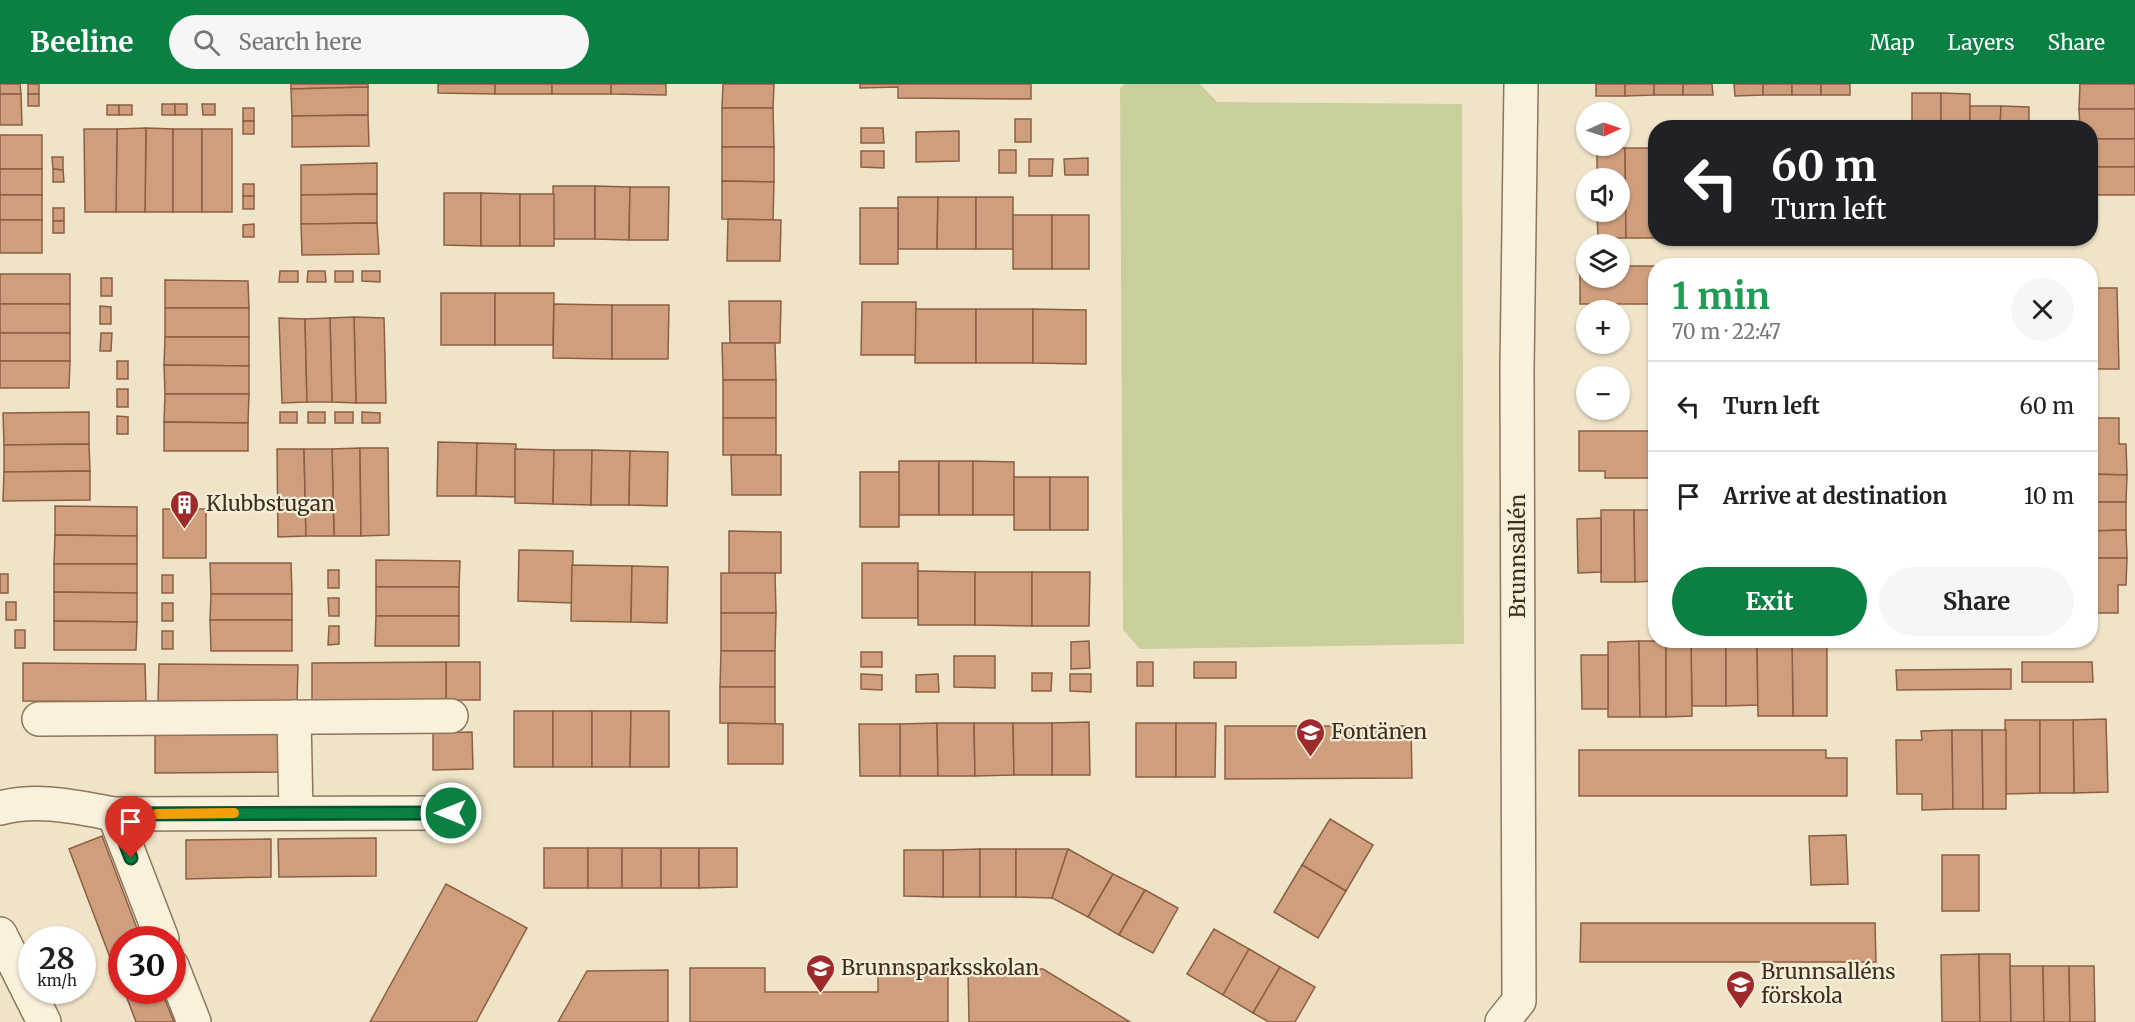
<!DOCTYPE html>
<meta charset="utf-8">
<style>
:root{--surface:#fff;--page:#f6f6f6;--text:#222;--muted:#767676;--line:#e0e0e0;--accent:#0b8043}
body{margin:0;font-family:Merriweather,serif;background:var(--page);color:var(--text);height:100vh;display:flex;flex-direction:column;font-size:22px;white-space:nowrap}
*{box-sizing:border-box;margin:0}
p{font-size:20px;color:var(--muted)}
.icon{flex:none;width:33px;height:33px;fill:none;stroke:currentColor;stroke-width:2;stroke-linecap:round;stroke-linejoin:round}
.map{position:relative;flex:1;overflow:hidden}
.sheet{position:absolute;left:1648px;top:174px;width:450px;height:390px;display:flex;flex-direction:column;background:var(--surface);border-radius:24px;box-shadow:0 2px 4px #0004}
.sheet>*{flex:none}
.hud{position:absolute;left:1648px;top:36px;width:450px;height:126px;border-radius:24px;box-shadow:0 2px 4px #0004;background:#202124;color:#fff;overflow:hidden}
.needle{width:39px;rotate:87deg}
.buttons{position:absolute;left:1576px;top:18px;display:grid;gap:12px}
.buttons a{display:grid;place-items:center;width:54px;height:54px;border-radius:50%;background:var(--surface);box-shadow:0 2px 4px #0004;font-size:30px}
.speed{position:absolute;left:18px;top:842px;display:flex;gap:12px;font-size:30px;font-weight:700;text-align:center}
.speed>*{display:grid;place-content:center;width:78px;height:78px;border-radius:50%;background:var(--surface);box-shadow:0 2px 4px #0004;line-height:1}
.speed small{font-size:15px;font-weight:400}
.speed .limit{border:9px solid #d22;background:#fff;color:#111}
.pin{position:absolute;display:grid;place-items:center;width:51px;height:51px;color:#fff;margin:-62px -26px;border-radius:50% 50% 50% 0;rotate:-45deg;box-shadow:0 0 6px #0007}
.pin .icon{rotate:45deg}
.me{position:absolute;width:66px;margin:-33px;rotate:270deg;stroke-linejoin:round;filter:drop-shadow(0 0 4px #0008)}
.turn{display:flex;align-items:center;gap:21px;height:126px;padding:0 24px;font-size:27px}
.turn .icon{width:78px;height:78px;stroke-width:2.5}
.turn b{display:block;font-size:42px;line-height:51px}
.round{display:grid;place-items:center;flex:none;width:63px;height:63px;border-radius:32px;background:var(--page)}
.overview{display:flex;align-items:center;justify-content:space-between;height:102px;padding:0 24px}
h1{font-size:36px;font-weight:700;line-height:45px;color:#1e9e55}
.primary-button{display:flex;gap:12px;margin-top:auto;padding:12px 24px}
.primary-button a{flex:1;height:69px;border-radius:36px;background:var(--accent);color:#fff;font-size:24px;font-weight:700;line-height:69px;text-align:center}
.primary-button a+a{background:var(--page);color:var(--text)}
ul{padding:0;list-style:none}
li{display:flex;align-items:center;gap:18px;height:90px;padding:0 24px;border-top:2px solid var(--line)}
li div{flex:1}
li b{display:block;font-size:22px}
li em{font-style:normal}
header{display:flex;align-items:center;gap:36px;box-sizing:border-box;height:84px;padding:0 30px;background:var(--accent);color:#fff}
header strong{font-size:28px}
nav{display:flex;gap:33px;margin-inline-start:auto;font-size:21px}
.search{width:420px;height:54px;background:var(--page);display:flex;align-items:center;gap:15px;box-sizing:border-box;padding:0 21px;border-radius:33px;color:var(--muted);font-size:22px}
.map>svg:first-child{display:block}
.green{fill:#c9cf9b}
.building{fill:#cf9f7d;stroke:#8d5f41;stroke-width:1.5}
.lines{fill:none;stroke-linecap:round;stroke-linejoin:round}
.minor-casing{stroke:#8d765c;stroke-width:36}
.minor{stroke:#faf1dc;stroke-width:33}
.route-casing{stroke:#07532c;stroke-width:15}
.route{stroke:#0b8043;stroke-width:10}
.slow{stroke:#f59e0b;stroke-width:10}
.labels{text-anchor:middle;stroke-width:4.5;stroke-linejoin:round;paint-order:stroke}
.poi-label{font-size:21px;fill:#3d2e20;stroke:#f7eed8;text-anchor:start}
.street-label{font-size:21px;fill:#3d2e20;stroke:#f7eed8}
</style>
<header>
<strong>Beeline</strong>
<div class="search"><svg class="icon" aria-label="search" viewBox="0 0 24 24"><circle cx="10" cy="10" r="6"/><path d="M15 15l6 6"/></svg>Search here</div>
<nav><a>Map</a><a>Layers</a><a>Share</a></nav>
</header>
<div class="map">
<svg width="2135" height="938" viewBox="0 0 2135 938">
<rect width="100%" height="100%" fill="#f0e4c8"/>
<!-- green -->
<polygon class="green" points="1125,0 1200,0 1217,18 1462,20 1464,560 1140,565 1123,546 1120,4"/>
<!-- building -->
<g class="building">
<polygon points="0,0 20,0 21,10 0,10"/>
<rect x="28" y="0" width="11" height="10"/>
<polygon points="291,0 368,0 368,3 291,5"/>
<polygon points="438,0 495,0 495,10 438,9"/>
<rect x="495" y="0" width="57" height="10"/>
<rect x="552" y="0" width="59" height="10"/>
<polygon points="611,0 666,0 666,11 611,10"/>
<polygon points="723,0 774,0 773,24 722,24"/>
<polygon points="860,0 1031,0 1031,15 898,14 898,3 860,4"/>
<rect x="1596" y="0" width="29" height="12"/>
<polygon points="1625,0 1654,0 1654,11 1625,12"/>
<rect x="1654" y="0" width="29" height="11"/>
<polygon points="1683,0 1712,0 1713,11 1683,11"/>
<polygon points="1734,0 1763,0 1763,11 1735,12"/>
<rect x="1763" y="0" width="29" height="11"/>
<rect x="1792" y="0" width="29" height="11"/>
<rect x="1821" y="0" width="29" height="11"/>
<polygon points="2080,0 2135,0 2135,25 2079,25"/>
<polygon points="368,3 368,31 292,32 291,5"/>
<rect x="1912" y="9" width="29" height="35"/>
<polygon points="1941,9 1970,10 1970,44 1941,44"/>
<polygon points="0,10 21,10 22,41 0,41"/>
<rect x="28" y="10" width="11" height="12"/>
<rect x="162" y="20" width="13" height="11"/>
<rect x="175" y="20" width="12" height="11"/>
<polygon points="202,20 215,20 215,31 203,31"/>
<rect x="107" y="21" width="12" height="10"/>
<rect x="119" y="21" width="13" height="10"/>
<polygon points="1970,22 2001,22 2000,44 1970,44"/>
<polygon points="2001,22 2029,23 2029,44 2000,44"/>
<rect x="243" y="24" width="11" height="13"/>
<polygon points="722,24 773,24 774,63 722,63"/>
<polygon points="2079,25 2135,25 2135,55 2091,55 2091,44 2080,44"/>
<polygon points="368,31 369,62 292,63 292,32"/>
<rect x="1015" y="35" width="16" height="23"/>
<rect x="243" y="37" width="11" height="13"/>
<polygon points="146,44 173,45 173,128 145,128"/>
<polygon points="146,44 145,128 116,128 117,45"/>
<polygon points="861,44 883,44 884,59 861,59"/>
<polygon points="84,45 117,45 116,128 85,128"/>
<rect x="173" y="45" width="29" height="83"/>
<rect x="202" y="45" width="30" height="83"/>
<polygon points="959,47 959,77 916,78 916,48"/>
<rect x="0" y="51" width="42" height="34"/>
<rect x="2091" y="55" width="44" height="28"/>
<polygon points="722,63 774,63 774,98 722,97"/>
<polygon points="1597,64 1625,64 1626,154 1598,154 1597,128 1620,128 1620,94 1597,94"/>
<polygon points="1625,64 1656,64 1656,154 1626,154"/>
<rect x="999" y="66" width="17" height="23"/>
<polygon points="861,67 884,67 884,84 861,83"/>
<polygon points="52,73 63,73 63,86 53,85"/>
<polygon points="1088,74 1088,91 1065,91 1064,75"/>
<polygon points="1029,75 1053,75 1052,92 1029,92"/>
<polygon points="377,79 377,110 301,111 301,81"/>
<rect x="2091" y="83" width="44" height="28"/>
<rect x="0" y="85" width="42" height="26"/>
<polygon points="53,85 63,86 64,98 53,98"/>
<polygon points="722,97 774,98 773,136 722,135"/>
<rect x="243" y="100" width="11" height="12"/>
<polygon points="553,102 595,102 595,155 554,155"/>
<polygon points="595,102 630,103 629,156 595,155"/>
<polygon points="630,103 669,103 668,156 629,156"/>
<polygon points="444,109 481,109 481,162 444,161"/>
<polygon points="481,109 520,110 520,162 481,162"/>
<polygon points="377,110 377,139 301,140 301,111"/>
<rect x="520" y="110" width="34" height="52"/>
<rect x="0" y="111" width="42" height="25"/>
<rect x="243" y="112" width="11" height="13"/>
<polygon points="898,113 938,113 937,165 898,165"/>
<polygon points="938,113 976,113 976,165 937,165"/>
<rect x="976" y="113" width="37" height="52"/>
<rect x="53" y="124" width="11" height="13"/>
<rect x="860" y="124" width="38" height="56"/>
<rect x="1013" y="131" width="39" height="54"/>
<rect x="1052" y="131" width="37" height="54"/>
<polygon points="728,135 781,136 780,177 727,177"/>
<rect x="0" y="136" width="42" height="33"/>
<rect x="53" y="137" width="11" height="12"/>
<polygon points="377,139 379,170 302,171 301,140"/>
<polygon points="254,140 254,153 243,153 243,141"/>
<polygon points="1580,182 1587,182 1587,194 1620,194 1620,182 1656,182 1656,220 1580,220"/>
<polygon points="280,187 298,187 298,198 279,198"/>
<polygon points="308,187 325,187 326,198 307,198"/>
<rect x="335" y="187" width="18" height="11"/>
<polygon points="362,187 380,187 380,198 362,197"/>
<rect x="0" y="190" width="70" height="30"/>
<rect x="101" y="194" width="11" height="18"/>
<polygon points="165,196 248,197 249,224 165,224"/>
<polygon points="2091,204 2117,204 2119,285 2091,285"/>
<rect x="441" y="209" width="54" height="52"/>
<polygon points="495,209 554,209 553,261 495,261"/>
<polygon points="729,217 781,217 780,259 730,259"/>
<polygon points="862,218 916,218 916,271 861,271"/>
<rect x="0" y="220" width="70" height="29"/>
<polygon points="554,220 612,221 612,275 553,274"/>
<polygon points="612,221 669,221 668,275 612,275"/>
<polygon points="100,222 111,223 111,240 100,240"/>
<rect x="165" y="224" width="84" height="29"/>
<polygon points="916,225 976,225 976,279 915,279"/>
<rect x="976" y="225" width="57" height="54"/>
<polygon points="1033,225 1086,226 1086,280 1033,279"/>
<polygon points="354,233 384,234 386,319 356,319"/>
<polygon points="354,233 356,319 332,318 330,234"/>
<polygon points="279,234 305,235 307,318 282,319"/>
<polygon points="330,234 332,318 307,318 305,235"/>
<rect x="0" y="249" width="70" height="28"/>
<polygon points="101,249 112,249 111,267 100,267"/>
<polygon points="165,253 249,253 249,282 164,281"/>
<polygon points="722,259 775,259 776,296 723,296"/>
<polygon points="0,277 70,277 69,304 0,304"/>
<rect x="117" y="277" width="11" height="18"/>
<polygon points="164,281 249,282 249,310 165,310"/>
<rect x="723" y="296" width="53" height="38"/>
<rect x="117" y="305" width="11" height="18"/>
<polygon points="165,310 249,310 248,339 164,338"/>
<polygon points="89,328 89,360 4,361 3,329"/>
<rect x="280" y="328" width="17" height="11"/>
<rect x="308" y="328" width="17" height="11"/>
<rect x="335" y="328" width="18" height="11"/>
<polygon points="362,328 380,329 380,339 362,339"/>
<polygon points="117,332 128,333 128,350 117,350"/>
<rect x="723" y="334" width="53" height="37"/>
<polygon points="2091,334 2119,334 2119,360 2126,360 2127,391 2091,390"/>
<polygon points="164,338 248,339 248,367 164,367"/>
<polygon points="1579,347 1656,347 1656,394 1605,394 1605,387 1579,387"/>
<polygon points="438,358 477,359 476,412 437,412"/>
<polygon points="477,359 516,360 515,413 476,412"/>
<polygon points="89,360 90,387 4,388 4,361"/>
<polygon points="360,364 361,452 334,452 332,365"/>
<polygon points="360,364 388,364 389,451 361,452"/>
<polygon points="277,365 304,365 306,452 278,453"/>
<polygon points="304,365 332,365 334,452 306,452"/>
<polygon points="515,365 554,366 553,420 515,419"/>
<polygon points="554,366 592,366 591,421 553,420"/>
<polygon points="592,366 630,367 629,421 591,421"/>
<polygon points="630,367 668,368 667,422 629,421"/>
<polygon points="731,371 781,371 781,411 732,411"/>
<rect x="899" y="377" width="40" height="54"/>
<rect x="939" y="377" width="34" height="54"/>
<polygon points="973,377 1014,378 1014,431 973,431"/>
<polygon points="90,387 90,416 3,417 4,388"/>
<rect x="860" y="388" width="39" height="55"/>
<polygon points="2091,390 2127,391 2126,418 2091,418"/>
<rect x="1014" y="393" width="36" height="53"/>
<rect x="1050" y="393" width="38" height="53"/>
<polygon points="2091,418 2126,418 2126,446 2091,447"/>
<polygon points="55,422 137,423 137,452 55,451"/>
<rect x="163" y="425" width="43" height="49"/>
<polygon points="1601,426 1634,426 1635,498 1601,498"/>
<polygon points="1634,426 1656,426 1656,497 1635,498"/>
<polygon points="1601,434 1601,488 1578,489 1577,435"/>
<polygon points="2126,446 2127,474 2091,474 2091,447"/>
<polygon points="729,447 781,448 781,489 729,489"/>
<polygon points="55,451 137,452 137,480 54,480"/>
<polygon points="519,466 573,467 572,519 518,517"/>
<polygon points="2091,474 2127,474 2126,501 2118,501 2118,529 2091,529"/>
<polygon points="376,476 460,477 459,503 376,503"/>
<polygon points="210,479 291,479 292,510 211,510"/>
<rect x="862" y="479" width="56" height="55"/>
<polygon points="54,480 137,480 137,509 54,508"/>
<polygon points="572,481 632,482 631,538 571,537"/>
<polygon points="632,482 668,483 667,539 631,538"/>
<rect x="328" y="486" width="11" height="18"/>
<polygon points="918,487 975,488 975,541 918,541"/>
<polygon points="975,488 1032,488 1032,542 975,541"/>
<polygon points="1032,488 1090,488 1089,542 1032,542"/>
<polygon points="721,489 775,489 776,529 721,529"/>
<rect x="0" y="490" width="8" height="19"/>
<rect x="162" y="491" width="11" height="18"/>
<rect x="376" y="503" width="83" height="29"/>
<polygon points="54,508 137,509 137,538 54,537"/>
<polygon points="211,510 292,510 292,536 210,536"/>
<polygon points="328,514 339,514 339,532 329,532"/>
<rect x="6" y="518" width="10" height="18"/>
<rect x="162" y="519" width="11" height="18"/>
<polygon points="721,529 776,529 775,567 721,567"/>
<polygon points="376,532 459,532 459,562 375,562"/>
<polygon points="210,536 292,536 292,567 211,567"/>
<polygon points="54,537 137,538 136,566 54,566"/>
<polygon points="329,542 339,542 339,560 328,561"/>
<rect x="15" y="546" width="10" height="18"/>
<rect x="162" y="547" width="11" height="18"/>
<polygon points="1726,556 1726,622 1692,622 1691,556"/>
<polygon points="1726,556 1757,556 1758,621 1726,622"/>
<polygon points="1089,557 1090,584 1071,585 1071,558"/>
<polygon points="1639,557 1640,633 1608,633 1608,558"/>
<polygon points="1639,557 1666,557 1666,633 1640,633"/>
<polygon points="1666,557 1691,557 1692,632 1666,633"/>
<polygon points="1792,558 1827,558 1827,632 1793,632"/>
<polygon points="1792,558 1793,632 1758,632 1757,559"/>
<polygon points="721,567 775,567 775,603 720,603"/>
<rect x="861" y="568" width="21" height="15"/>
<polygon points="1581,571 1608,571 1608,625 1582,625"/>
<polygon points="954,572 995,572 995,604 954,603"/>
<rect x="446" y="578" width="34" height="38"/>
<polygon points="446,578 446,616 312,617 312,579"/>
<rect x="1137" y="578" width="16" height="24"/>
<rect x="1194" y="578" width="42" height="16"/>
<polygon points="2022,578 2092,578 2093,598 2022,598"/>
<polygon points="23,579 145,580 146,618 23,617"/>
<polygon points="159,580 298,581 297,618 158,617"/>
<polygon points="2011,585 2011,605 1897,606 1896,586"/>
<polygon points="1032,589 1052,589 1051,607 1032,607"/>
<polygon points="861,590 882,591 882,606 861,605"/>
<polygon points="938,590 939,608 916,608 916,591"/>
<polygon points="1070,590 1091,590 1091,608 1070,607"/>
<polygon points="720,603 775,603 775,640 720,639"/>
<rect x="514" y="627" width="39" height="56"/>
<rect x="553" y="627" width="39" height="56"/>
<polygon points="592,627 631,627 630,683 592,683"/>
<polygon points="631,627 669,627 669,683 630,683"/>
<polygon points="2106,635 2108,708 2074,709 2073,636"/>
<polygon points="2005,636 2040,636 2040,709 2006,710"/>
<polygon points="2040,636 2073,636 2074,709 2040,709"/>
<polygon points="1089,638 1090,691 1052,691 1052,639"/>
<polygon points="728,639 783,640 783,680 728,680"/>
<polygon points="937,639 938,692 900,692 900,640"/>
<polygon points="937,639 974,639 975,692 938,692"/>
<polygon points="974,639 1013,639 1014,691 975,692"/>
<polygon points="1013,639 1052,639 1052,691 1014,691"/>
<rect x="1136" y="639" width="40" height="54"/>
<polygon points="1176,639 1216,639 1215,693 1176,693"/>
<polygon points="859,640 900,640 900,692 860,692"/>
<polygon points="1225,642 1411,642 1412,694 1225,695"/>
<polygon points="1952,646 1953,725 1922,726 1922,710 1897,710 1896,656 1922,656 1921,647"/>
<polygon points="1952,646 1982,646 1983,725 1953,725"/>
<polygon points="1982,646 2006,646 2006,725 1983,725"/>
<polygon points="472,648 473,685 433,686 433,649"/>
<polygon points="279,649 280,688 155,689 155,650"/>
<polygon points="1579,666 1826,666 1826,674 1847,674 1847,712 1579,712"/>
<polygon points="1330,735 1373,761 1346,807 1302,781"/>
<polygon points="1846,751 1848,800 1811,801 1809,752"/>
<polygon points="102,752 141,855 122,855 122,881 114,884 69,765"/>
<polygon points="376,754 376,792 279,793 278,755"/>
<polygon points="271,755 271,793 186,795 186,756"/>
<rect x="544" y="764" width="44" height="40"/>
<rect x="588" y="764" width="34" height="40"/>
<rect x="622" y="764" width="39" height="40"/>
<rect x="661" y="764" width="38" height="40"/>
<polygon points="699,764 737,764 737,803 699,804"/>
<polygon points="980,765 980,813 943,813 943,766"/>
<rect x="980" y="765" width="36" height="48"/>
<polygon points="1016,765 1068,765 1052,814 1016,813"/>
<polygon points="1068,765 1113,790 1088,833 1052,814"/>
<polygon points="904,766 943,766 943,813 904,812"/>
<rect x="1942" y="771" width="37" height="56"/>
<polygon points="1302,781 1346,807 1318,854 1274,828"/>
<polygon points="1113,790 1145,806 1119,851 1088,833"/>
<polygon points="446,800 527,844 476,938 370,938"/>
<polygon points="1145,806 1178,824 1153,869 1119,851"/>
<polygon points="1581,839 1875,839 1876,878 1580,878"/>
<polygon points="1214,845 1249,865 1223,911 1187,890"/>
<polygon points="1249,865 1280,883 1253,929 1223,911"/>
<polygon points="1979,870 1980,938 1942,938 1941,871"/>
<polygon points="1979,870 2010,870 2011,938 1980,938"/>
<polygon points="2010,882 2043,882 2044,938 2011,938"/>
<polygon points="2043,882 2069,882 2070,938 2044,938"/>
<polygon points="2069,882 2094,882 2095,938 2070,938"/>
<polygon points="1280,883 1315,903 1295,938 1269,938 1253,929"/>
<polygon points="690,884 765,884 765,908 878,908 878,884 948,884 948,938 690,938"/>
<polygon points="968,885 1043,885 1130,938 969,938"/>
<polygon points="668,886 668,938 558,938 587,887"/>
<polygon points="124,906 161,906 174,938 136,938"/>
</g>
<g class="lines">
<defs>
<g id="minor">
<polyline points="294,633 296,729"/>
<polyline points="39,635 451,632"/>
<path d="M0,724C38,714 76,723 114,730L451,729"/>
<polyline points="114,730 162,855"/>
<polyline points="0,850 44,938"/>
<polyline points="172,882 194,938"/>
<polyline points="1502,938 1519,917 1517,284 1521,0"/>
</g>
</defs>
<!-- minor casing -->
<use href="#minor" class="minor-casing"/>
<!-- minor -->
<use href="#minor" class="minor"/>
</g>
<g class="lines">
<defs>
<polyline id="route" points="131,774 114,730 451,729"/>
</defs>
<!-- route casing -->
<use href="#route" class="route-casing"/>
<!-- route -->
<use href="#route" class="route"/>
<!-- slow -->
<polyline class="slow" points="157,730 234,729"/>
</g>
<!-- icons -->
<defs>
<symbol id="building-pin" viewBox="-11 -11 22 30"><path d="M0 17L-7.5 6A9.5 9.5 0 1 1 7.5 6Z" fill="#9e2a2b" stroke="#f7eed8"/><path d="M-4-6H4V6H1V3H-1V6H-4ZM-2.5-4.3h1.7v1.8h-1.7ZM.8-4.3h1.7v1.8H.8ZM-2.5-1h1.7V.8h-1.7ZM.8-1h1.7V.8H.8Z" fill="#fff"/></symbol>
<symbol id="school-pin" viewBox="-11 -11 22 30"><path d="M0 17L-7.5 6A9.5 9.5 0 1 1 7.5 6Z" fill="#9e2a2b" stroke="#f7eed8"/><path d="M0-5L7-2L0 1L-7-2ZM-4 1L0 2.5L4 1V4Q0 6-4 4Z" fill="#fff"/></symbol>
</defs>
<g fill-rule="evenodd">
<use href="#building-pin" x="168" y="404" width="33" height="45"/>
<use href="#school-pin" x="1294" y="632" width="33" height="45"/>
<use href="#school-pin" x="804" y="868" width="33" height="45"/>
<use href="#school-pin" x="1724" y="884" width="33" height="45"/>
</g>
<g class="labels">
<!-- poi labels -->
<g class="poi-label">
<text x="206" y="427">Klubbstugan</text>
<text x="1331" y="655">Fontänen</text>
<text x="841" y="891">Brunnsparksskolan</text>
<text x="1761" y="895">Brunnsalléns<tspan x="1761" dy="24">förskola</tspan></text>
</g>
<!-- street labels -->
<g class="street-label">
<text transform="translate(1518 472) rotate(-90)" y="7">Brunnsallén</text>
</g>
</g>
</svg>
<div class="buttons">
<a><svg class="needle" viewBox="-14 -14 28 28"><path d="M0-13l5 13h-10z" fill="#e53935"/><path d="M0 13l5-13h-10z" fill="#767676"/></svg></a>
<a><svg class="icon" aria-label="sound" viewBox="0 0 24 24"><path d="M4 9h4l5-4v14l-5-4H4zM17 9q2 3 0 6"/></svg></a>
<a><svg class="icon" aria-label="layers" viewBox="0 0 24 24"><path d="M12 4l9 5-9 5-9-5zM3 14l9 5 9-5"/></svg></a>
<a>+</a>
<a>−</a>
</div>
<div class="speed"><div>28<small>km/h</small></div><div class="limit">30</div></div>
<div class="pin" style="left:131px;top:774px;background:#d93025"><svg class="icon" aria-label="arrive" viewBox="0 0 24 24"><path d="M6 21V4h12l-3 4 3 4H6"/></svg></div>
<svg class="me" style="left:451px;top:729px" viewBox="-20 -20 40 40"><circle r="17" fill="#0b8043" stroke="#fff" stroke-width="3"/><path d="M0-11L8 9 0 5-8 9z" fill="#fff"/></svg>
<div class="hud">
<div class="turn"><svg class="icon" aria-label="left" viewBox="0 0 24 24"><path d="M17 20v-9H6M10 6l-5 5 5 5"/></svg><div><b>60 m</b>Turn left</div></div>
</div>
<section class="sheet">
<div class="overview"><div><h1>1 min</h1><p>70 m · 22:47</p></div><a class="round"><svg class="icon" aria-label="close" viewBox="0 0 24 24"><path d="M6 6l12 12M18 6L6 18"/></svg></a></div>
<ul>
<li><svg class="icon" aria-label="left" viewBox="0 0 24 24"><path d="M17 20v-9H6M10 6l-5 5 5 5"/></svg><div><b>Turn left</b></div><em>60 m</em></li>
<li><svg class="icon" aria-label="arrive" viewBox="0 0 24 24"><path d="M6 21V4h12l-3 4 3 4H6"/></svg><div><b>Arrive at destination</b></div><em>10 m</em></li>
</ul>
<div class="primary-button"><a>Exit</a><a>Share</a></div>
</section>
</div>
